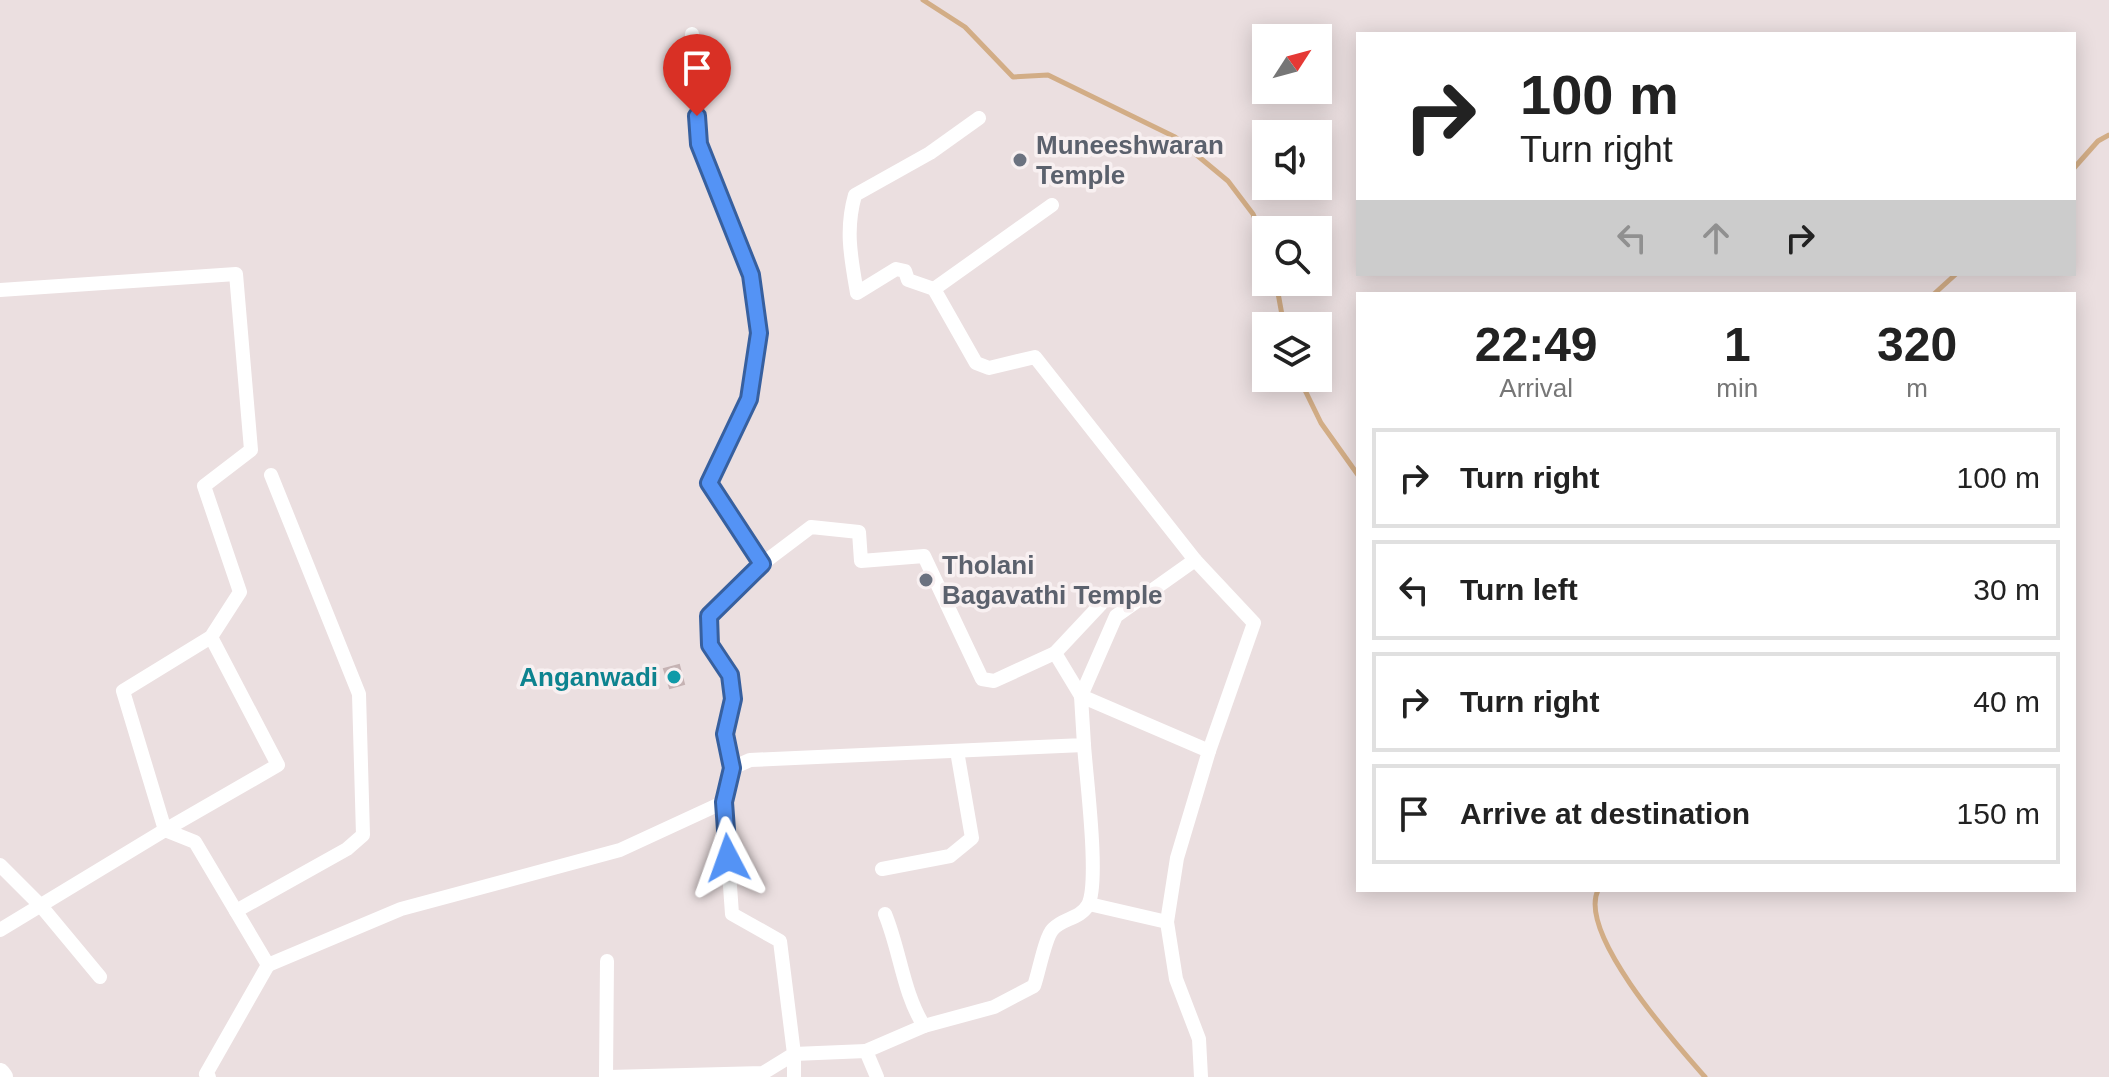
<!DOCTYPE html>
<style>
:root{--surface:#fff;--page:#f6f6f6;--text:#222;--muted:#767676;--line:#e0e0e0}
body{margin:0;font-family:Helvetica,sans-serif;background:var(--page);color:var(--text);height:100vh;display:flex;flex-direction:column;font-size:30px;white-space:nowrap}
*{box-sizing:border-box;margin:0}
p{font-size:26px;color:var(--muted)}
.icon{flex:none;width:44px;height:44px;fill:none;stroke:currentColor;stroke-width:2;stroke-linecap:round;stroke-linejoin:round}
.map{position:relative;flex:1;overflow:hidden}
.details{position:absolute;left:1356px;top:292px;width:720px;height:600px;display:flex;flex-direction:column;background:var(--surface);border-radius:0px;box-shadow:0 4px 20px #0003}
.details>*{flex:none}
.banner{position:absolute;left:1356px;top:32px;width:720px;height:244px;border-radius:0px;box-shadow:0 4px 20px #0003;background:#fff;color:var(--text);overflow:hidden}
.needle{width:52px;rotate:54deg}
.buttons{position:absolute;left:1252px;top:24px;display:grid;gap:16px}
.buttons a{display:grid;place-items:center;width:80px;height:80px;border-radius:0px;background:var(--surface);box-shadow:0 4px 20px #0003;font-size:40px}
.pin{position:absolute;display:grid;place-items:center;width:68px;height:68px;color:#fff;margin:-82px -34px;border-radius:50% 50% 50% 0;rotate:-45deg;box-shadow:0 0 8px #0007}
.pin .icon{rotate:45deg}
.me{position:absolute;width:88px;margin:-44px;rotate:356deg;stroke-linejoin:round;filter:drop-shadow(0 0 6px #0008)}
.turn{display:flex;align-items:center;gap:28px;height:168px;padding:0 32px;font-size:36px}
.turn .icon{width:104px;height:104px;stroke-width:2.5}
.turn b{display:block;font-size:56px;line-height:68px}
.lanes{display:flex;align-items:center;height:76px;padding:0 32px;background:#0003;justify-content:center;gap:40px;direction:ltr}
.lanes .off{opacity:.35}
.eta{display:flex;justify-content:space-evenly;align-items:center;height:136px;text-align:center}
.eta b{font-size:48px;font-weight:800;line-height:56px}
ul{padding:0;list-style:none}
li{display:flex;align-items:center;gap:24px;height:100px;margin:0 16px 12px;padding:0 16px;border:4px solid var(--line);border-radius:0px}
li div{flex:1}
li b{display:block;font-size:30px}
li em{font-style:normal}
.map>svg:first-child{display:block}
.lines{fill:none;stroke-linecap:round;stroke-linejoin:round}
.stream{stroke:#d2ad86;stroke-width:5}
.building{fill:#c9b8b9;stroke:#c5b2b3;stroke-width:2}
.street{stroke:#fff;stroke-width:14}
.secondary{stroke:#fff;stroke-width:20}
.route-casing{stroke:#37609f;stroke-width:20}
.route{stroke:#5493f5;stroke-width:14}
.worship-dot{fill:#6b7280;stroke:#f8f0f1;stroke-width:3}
.culture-dot{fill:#0f9aa8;stroke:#f8f0f1;stroke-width:3}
.labels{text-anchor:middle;stroke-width:7;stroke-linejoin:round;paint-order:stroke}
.worship-label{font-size:26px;font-weight:bold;fill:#5b616d;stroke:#f8f0f1;text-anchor:start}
.culture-label{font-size:26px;font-weight:bold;fill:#0d838f;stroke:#f8f0f1;text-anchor:end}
</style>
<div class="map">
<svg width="2109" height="1077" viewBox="0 0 2109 1077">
<rect width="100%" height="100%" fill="#ebdfe0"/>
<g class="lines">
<!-- stream -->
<g class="stream">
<polyline points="923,0 965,27 1013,77 1048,75 1175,137 1228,181 1253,214 1266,245"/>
<polyline points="2074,168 2098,141 2109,135"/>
<polyline points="1276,282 1284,326"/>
<polyline points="1934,294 1956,274"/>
<polyline points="1299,378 1321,423 1358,475"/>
<path d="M1598,890C1577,934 1676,1044 1705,1077"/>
</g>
</g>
<!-- building -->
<polygon class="building" points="679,665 684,684 670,688 664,669"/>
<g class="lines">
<!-- street -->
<g class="street">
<polyline points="692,34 699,144 751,275 759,333 749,399 709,483 762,564 709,616 710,645 730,675 733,699 725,734 732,768"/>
<polyline points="1052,205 934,289 976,363 989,368 1035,357 1195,560 1116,616 1081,696"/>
<path d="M934,289L908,280L905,271L896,269L857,293C851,258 845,230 855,195L930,153L979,118"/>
<polyline points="0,290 236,274 251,450 204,486 240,592 211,637 278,765 165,830 123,691 211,637"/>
<polyline points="1195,560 1254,623 1209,751"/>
<polyline points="762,564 811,527 859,532 861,561 924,556 982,679 994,681 1055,653"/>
<polyline points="1081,696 1055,653 1101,604"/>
<polyline points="0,865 41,906 100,977"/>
<polyline points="882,869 950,856 972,838 957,751"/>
<polyline points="1089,904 1167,922"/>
<polyline points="236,911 347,849 363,835 359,694 271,475"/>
<path d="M885,914C900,950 903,993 924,1026"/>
<polyline points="0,930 165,830 195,842 268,965 401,909 620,850 724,802 732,768 750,760 1084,745 1081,696 1209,751 1177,858 1167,922 1176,979 1199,1039 1201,1077"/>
<path d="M866,1051L924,1026L994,1007L1034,986C1039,972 1045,937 1053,929C1063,918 1080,919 1088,905C1100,882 1086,776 1084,745"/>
<polyline points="209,1077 206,1074 268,965"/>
<polyline points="606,1077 607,961"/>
<polyline points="609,1077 763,1073 794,1054 780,941 732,914 724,802"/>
<polyline points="794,1077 794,1054 866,1051 877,1077"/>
</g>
<!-- secondary -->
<polyline class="secondary" points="0,1073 3,1077"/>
</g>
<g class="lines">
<defs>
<polyline id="route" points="697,116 699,144 751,275 759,333 749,399 709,483 762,564 709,616 710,645 730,675 733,699 725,734 732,768 724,802 728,858"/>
</defs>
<!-- route casing -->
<use href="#route" class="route-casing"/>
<!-- route -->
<use href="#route" class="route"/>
</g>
<!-- markers -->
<g class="worship-dot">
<circle cx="1020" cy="160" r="8"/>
<circle cx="926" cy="580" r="8"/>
</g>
<circle class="culture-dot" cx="674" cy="677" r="8"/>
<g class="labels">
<!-- worship labels -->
<g class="worship-label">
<text x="1036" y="154">Muneeshwaran<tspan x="1036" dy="30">Temple</tspan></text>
<text x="942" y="574">Tholani<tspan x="942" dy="30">Bagavathi Temple</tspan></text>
</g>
<!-- culture labels -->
<g class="culture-label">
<text x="658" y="686">Anganwadi</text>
</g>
</g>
</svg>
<div class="buttons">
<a><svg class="needle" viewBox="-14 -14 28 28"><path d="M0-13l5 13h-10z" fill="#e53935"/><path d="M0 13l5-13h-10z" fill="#767676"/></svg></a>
<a><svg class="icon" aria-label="sound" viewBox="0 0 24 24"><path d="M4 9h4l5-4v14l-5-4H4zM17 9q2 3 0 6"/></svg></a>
<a><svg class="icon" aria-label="search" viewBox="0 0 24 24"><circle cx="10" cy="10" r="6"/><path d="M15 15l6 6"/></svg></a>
<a><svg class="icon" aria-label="layers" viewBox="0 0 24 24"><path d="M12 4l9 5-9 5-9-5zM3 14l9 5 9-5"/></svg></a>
</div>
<div class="pin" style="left:697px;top:116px;background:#d93025"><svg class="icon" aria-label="arrive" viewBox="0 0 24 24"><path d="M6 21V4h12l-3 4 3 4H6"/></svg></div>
<svg class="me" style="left:728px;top:858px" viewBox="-20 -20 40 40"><path d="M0-17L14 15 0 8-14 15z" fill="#5493f5" stroke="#fff" stroke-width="4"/></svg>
<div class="banner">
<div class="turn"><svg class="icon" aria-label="right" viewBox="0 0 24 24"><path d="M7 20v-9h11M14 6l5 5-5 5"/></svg><div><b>100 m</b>Turn right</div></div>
<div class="lanes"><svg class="icon off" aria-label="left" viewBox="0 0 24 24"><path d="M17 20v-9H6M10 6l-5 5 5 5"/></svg><svg class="icon off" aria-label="ahead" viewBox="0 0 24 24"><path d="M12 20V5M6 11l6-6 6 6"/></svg><svg class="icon" aria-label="right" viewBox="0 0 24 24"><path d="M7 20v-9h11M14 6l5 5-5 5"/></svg></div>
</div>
<section class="details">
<div class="eta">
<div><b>22:49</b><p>Arrival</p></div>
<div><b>1</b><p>min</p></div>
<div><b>320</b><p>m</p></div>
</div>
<ul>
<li><svg class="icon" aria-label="right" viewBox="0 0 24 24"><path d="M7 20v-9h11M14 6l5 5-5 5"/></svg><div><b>Turn right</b></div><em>100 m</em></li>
<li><svg class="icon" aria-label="left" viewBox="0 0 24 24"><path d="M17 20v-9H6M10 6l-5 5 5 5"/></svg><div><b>Turn left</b></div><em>30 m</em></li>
<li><svg class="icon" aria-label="right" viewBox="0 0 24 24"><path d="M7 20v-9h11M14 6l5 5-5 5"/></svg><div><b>Turn right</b></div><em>40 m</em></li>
<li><svg class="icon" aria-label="arrive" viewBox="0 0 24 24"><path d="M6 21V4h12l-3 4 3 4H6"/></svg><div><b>Arrive at destination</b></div><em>150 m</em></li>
</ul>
</section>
</div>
